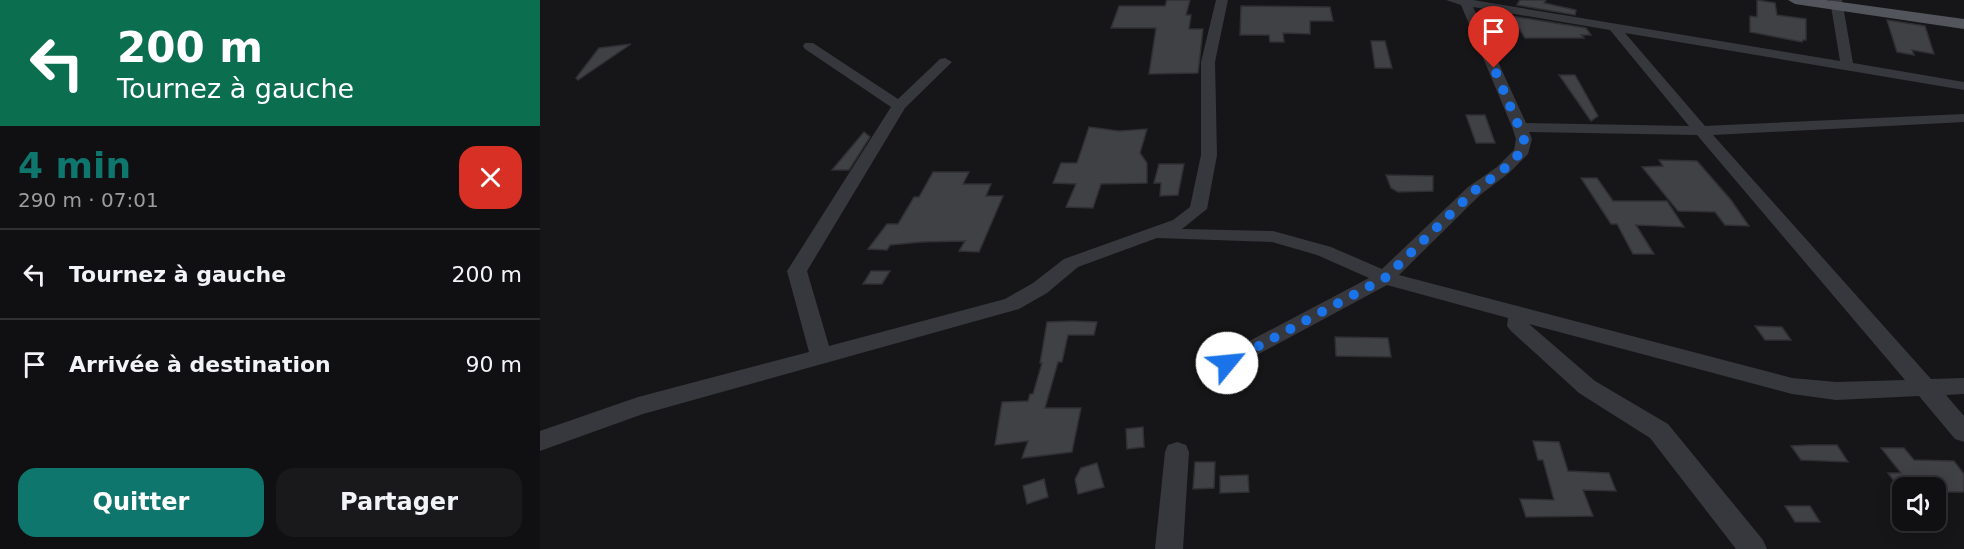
<!DOCTYPE html>
<html lang="fr">
<meta charset="utf-8">
<style>
:root{--surface:#101012;--page:#19191b;--text:#f1f3f6;--muted:#9c9d9f;--line:#303032;--accent:#0f766e}
body{margin:0;font-family:"DejaVu Sans",sans-serif;background:var(--page);color:var(--text);height:100vh;display:flex;flex-direction:column;font-size:22px;white-space:nowrap}
*{box-sizing:border-box;margin:0}
p{font-size:20px;color:var(--muted)}
.icon{flex:none;width:33px;height:33px;fill:none;stroke:currentColor;stroke-width:2;stroke-linecap:round;stroke-linejoin:round}
.map{position:relative;flex:1;overflow:hidden}
.side{display:flex;flex-direction:column;background:var(--surface);width:540px}
.side>*{flex:none}
.top-card{background:#0b6e4f;color:#fff;overflow:hidden}
.buttons{position:absolute;left:1352px;top:477px;display:grid;gap:12px}
.buttons a{display:grid;place-items:center;width:54px;height:54px;border-radius:12px;background:var(--surface);box-shadow:0 3px 15px #0003,0 0 0 2px var(--line);font-size:30px}
.pin{position:absolute;display:grid;place-items:center;width:51px;height:51px;color:#fff;margin:-62px -26px;border-radius:50% 50% 50% 0;rotate:-45deg;box-shadow:0 0 6px #0007}
.pin .icon{rotate:45deg}
.me{position:absolute;width:66px;margin:-33px;rotate:62deg;stroke-linejoin:round;filter:drop-shadow(0 0 4px #0008)}
.turn{display:flex;align-items:center;gap:21px;height:126px;padding:0 18px;font-size:27px}
.turn .icon{width:78px;height:78px;stroke-width:2.5}
.turn b{display:block;font-size:42px;line-height:51px}
.round{display:grid;place-items:center;flex:none;width:63px;height:63px;border-radius:18px;background:var(--page)}
.head{display:flex;align-items:center;justify-content:space-between;height:102px;padding:0 18px}
h1{font-size:36px;font-weight:700;line-height:45px;color:var(--accent)}
.button{display:flex;gap:12px;margin-top:auto;padding:12px 18px}
.button a{flex:1;height:69px;border-radius:18px;background:var(--accent);color:#fff;font-size:24px;font-weight:700;line-height:69px;text-align:center}
.button a+a{background:var(--page);color:var(--text)}
ul{padding:0;list-style:none}
li{display:flex;align-items:center;gap:18px;height:90px;padding:0 18px;border-top:2px solid var(--line)}
li div{flex:1}
li b{display:block;font-size:22px}
li em{font-style:normal}
main{display:flex;flex:1;min-height:0}
.map>svg:first-child{display:block}
.building{fill:#404145;stroke:#303034;stroke-width:1.5}
.lines{fill:none;stroke-linecap:round;stroke-linejoin:round}
.minor{fill:#37383d;fill-rule:evenodd}
.major{fill:#53555c;fill-rule:evenodd}
.route{stroke:#1a73e8;stroke-width:10;stroke-dasharray:0 18}
</style>
<main>
<section class="side">
<div class="top-card">
<div class="turn"><svg class="icon" aria-label="left" viewBox="0 0 24 24"><path d="M17 20v-9H6M10 6l-5 5 5 5"/></svg><div><b>200 m</b>Tournez à gauche</div></div>
</div>
<div class="head"><div><h1>4 min</h1><p>290 m · 07:01</p></div><a class="round" style="background:#d93025;color:#fff"><svg class="icon" aria-label="close" viewBox="0 0 24 24"><path d="M6 6l12 12M18 6L6 18"/></svg></a></div>
<ul>
<li><svg class="icon" aria-label="left" viewBox="0 0 24 24"><path d="M17 20v-9H6M10 6l-5 5 5 5"/></svg><div><b>Tournez à gauche</b></div><em>200 m</em></li>
<li><svg class="icon" aria-label="arrive" viewBox="0 0 24 24"><path d="M6 21V4h12l-3 4 3 4H6"/></svg><div><b>Arrivée à destination</b></div><em>90 m</em></li>
</ul>
<div class="button"><a>Quitter</a><a>Partager</a></div>
</section>
<div class="map">
<svg width="1424" height="549" viewBox="0 0 1424 549">
<rect width="100%" height="100%" fill="#161618"/>
<!-- building -->
<g class="building">
<polygon points="627,0 650,0 646,15 651,15 649,29 663,29 658,73 609,74 616,28 571,28 579,6 625,6"/>
<polygon points="980,0 1006,0 1004,3 1036,10 1035,15 977,5"/>
<polygon points="1217,0 1235,3 1237,15 1266,19 1266,40 1263,40 1262,42 1210,32 1210,16 1217,17"/>
<polygon points="701,6 790,7 793,21 770,21 770,34 743,33 744,42 730,42 729,35 700,35"/>
<polygon points="971,16 1046,28 1051,35 1041,35 1044,38 985,38"/>
<polygon points="1347,20 1385,26 1394,54 1372,50 1374,55 1357,52"/>
<polygon points="831,41 845,41 852,68 835,68"/>
<polygon points="91,44 38,80 36,78 59,48"/>
<polygon points="1019,75 1035,75 1058,116 1051,121"/>
<polygon points="926,115 945,115 955,143 936,143"/>
<polygon points="549,127 579,131 607,129 600,153 607,163 607,183 561,184 553,208 526,207 536,184 513,183 521,163 537,163"/>
<polygon points="324,132 330,137 309,170 292,170"/>
<polygon points="1119,160 1157,161 1191,200 1209,226 1185,225 1175,212 1138,211 1102,167 1123,166"/>
<polygon points="619,164 644,164 638,195 620,196 621,183 614,183"/>
<polygon points="393,172 429,172 423,184 451,184 446,196 463,196 439,252 419,251 425,241 382,242 350,245 347,250 328,249 347,224 358,224 374,197 379,197"/>
<polygon points="846,175 893,176 893,191 858,192 851,188"/>
<polygon points="1041,178 1057,178 1073,201 1127,201 1144,227 1096,225 1114,254 1093,254 1077,224 1071,224"/>
<polygon points="331,271 350,271 342,284 323,284"/>
<polygon points="533,321 557,322 554,335 528,335 522,362 518,362 505,408 541,408 532,452 482,458 488,441 455,445 462,402 488,401 490,394 493,394 502,363 500,363 507,322"/>
<polygon points="1215,326 1242,327 1251,340 1225,340"/>
<polygon points="795,337 848,338 851,357 796,356"/>
<polygon points="603,427 604,447 587,449 586,429"/>
<polygon points="993,441 1019,442 1028,471 1069,473 1076,491 1043,490 1053,516 986,517 980,499 1014,500 1003,460 998,460"/>
<polygon points="1269,445 1297,445 1308,462 1261,460 1251,446"/>
<polygon points="1341,448 1364,448 1374,460 1414,461 1424,474 1424,492 1407,492 1404,488 1359,488 1348,473 1361,473"/>
<polygon points="655,462 675,462 674,488 653,489"/>
<polygon points="557,463 564,487 538,494 535,479 541,468"/>
<polygon points="708,475 709,492 680,493 680,476"/>
<polygon points="504,479 508,497 487,504 483,486"/>
<polygon points="1245,506 1270,506 1280,522 1255,522"/>
</g>
<g class="lines">
<!-- minor -->
<g class="minor">
<path d="M676,0H688L675,62L677,155L667,209L642,229L733,231L791,247L842,269L928,187L957,167L974,150L976,139L972,127L921,5L906,0H933L1300,61L1290,0H1302L1313,63L1424,82V90L1085,33L1165,126L1424,114V122L1173,135L1391,379L1424,378V394L1406,395L1424,416V442L1415,439L1379,396L1296,400L1252,394L989,324L1055,381L1128,424L1223,540L1227,549H1196L1110,438L1039,393L971,331L967,326L968,318L847,285L687,371L679,369L676,363L679,357L829,278L777,255L732,242L617,238L538,267L507,293L479,309L103,414L0,451V431L98,397L269,352L247,271L351,107L265,49L263,46L265,43H273L358,99L400,59L405,58L412,62L365,108L267,271L289,346L465,299L493,283L524,259L633,220L650,207L661,155V62ZM933,7L1070,30L1149,126L986,123ZM989,132L1157,135L1365,380L1296,382L1252,378L859,275L940,195L969,173L988,154L992,139Z"/>
<polygon points="637,442 646,445 649,452 643,549 615,549 625,452 628,445"/>
</g>
<!-- major -->
<polygon class="major" points="1248,0 1286,0 1424,19 1424,29 1255,4"/>
</g>
<g class="lines">
<!-- route -->
<polyline class="route" points="687,363 845,278 934,191 963,170 982,151 984,139 954,68"/>
</g>
</svg>
<div class="buttons">
<a><svg class="icon" aria-label="sound" viewBox="0 0 24 24"><path d="M4 9h4l5-4v14l-5-4H4zM17 9q2 3 0 6"/></svg></a>
</div>
<div class="pin" style="left:954px;top:68px;background:#d93025"><svg class="icon" aria-label="arrive" viewBox="0 0 24 24"><path d="M6 21V4h12l-3 4 3 4H6"/></svg></div>
<svg class="me" style="left:687px;top:363px" viewBox="-20 -20 40 40"><circle r="19" fill="#fff"/><path d="M0-13L10 11 0 6-10 11z" fill="#1a73e8"/></svg>
</div>
</main>
